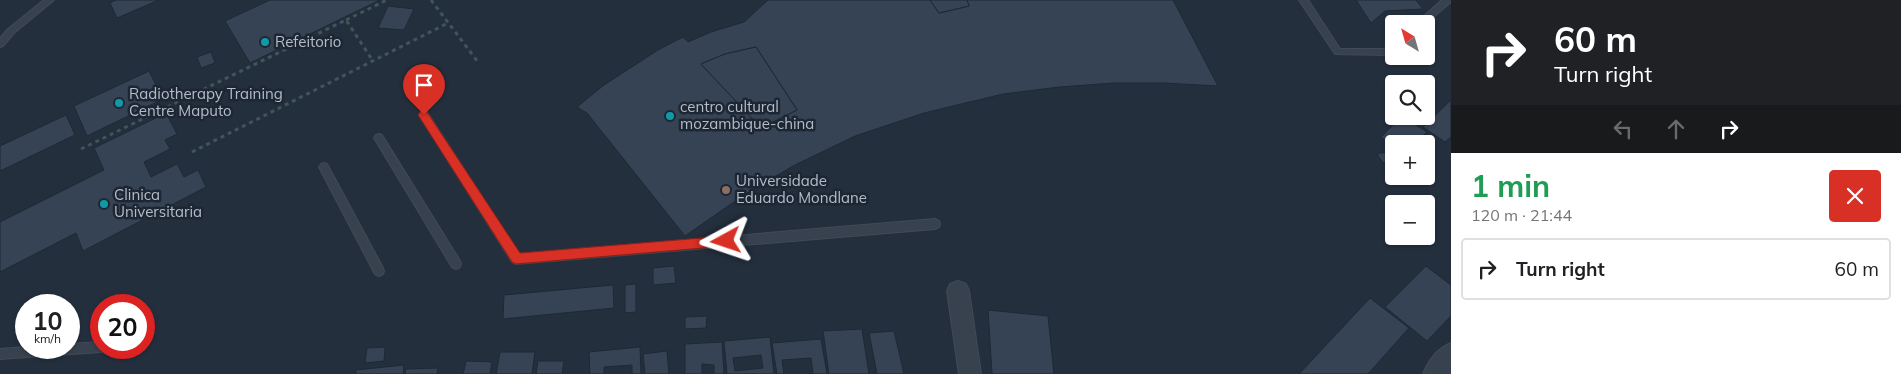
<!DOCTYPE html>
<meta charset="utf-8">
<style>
:root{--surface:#fff;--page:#f2f2f2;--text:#202124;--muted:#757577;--line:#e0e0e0}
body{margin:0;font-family:Mulish,sans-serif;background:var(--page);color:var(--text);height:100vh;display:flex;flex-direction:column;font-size:19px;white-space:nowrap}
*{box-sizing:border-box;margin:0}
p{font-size:16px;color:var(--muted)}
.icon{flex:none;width:28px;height:28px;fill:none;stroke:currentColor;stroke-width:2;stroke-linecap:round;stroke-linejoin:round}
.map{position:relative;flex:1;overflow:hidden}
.details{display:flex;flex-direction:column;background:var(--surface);width:450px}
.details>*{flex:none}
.hud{background:#202124;color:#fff;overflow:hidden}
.needle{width:32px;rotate:323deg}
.fabs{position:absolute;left:1385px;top:15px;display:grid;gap:10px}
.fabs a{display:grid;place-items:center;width:50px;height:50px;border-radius:5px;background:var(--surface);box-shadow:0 1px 4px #0004;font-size:25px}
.speed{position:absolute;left:15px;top:294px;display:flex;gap:10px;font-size:25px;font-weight:700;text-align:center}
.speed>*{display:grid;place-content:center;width:65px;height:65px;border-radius:50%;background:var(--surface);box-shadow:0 1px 4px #0004;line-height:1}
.speed small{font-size:12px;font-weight:400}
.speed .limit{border:8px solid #d22;background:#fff;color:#111}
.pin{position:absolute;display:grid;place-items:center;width:42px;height:42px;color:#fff;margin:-51px -21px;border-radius:50% 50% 50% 0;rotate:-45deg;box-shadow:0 0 5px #0007}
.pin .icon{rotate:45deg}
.me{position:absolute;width:55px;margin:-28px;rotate:265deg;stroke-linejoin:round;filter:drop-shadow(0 0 4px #0008)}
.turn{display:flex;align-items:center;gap:18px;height:105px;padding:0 20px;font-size:22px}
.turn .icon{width:65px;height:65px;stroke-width:2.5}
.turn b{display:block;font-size:35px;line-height:42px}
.lanes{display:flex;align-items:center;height:48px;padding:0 20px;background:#0003;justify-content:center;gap:25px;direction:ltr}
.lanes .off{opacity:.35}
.round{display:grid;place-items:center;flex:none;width:52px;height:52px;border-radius:5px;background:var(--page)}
.overview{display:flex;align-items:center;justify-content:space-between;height:85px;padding:0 20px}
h1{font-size:30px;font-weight:700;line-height:38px;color:#1e9e55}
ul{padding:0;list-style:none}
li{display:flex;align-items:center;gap:15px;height:62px;margin:0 10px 8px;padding:0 10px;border:2px solid var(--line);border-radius:5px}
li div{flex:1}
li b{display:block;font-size:19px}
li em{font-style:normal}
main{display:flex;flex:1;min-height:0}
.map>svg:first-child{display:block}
.building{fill:#364354;stroke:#1f2835;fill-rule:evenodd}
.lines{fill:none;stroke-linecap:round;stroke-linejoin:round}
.service-casing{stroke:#414a57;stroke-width:2}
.minor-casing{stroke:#414a57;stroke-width:2}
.path{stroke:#3f5557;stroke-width:3;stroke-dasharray:4 4;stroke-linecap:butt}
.service{fill:#38414e;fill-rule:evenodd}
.minor{fill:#38414e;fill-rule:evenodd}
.route{fill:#d93025;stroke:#8d1f18}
.culture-dot{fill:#0f9aa8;stroke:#1d2633;stroke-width:2}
.education-dot{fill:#8d6e63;stroke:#1d2633;stroke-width:2}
.labels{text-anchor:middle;stroke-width:5;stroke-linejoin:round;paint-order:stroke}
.poi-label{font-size:15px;fill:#b4bcc9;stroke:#1d2633;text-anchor:start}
</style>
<main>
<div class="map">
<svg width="1451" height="374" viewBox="0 0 1451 374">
<rect width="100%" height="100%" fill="#242f3e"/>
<!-- building -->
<g class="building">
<polygon points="116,0 159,0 117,18 110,3"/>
<polygon points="270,0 380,0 250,63 225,21"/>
<path d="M768,0H930L939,13L969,6L967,0H1173L1218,86L1164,83H1114L1059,87L1003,94L924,113L855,136L793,166L744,195L685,236L587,113L577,107L604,85L658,50L683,37L688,42L711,32L744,22ZM756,47L797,110L761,128L701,64L725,54Z"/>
<polygon points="930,0 967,0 969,6 939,13"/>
<polygon points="1356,0 1416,0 1423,9 1385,11 1371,23"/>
<polygon points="388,6 414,9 404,30 378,28"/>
<polygon points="756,47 797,110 761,128 701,64 725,54"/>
<polygon points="211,52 215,63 201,68 197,57"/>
<polygon points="149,71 163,99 87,136 74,106"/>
<polygon points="1451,100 1451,137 1445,142 1423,127"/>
<polygon points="166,113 177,134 165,140 170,149 144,162 151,177 177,164 184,177 198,170 206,187 83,251 76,233 0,272 0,222 104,170 94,148"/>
<polygon points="66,115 75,135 0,171 0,146"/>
<polygon points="1402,116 1427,132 1414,144 1394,144 1394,146 1381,137"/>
<polygon points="1386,152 1394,160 1383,163 1377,154"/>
<polygon points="674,266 676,283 653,285 653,268"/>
<polygon points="1426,266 1451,285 1451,316 1427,341 1385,307"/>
<polygon points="636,284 636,312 625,313 625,285"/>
<polygon points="613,285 614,308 503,319 504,295"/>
<polygon points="1370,298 1409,328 1368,374 1299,374"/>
<polygon points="988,310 1048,316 1054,374 992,374"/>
<polygon points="707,316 706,328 685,329 685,317"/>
<polygon points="862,329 869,374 829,374 823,331"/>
<polygon points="894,331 904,374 877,374 869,333"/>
<path d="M770,337L774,374H727L724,341ZM761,355L763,368L735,371L733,358Z"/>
<polygon points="821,339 827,374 809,374 813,374 811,358 782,360 784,374 777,374 772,343"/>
<polygon points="722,342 724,374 714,374 714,365 702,364 702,374 685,374 685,344"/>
<polygon points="385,347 384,361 365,363 367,348"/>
<polygon points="640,347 641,374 632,374 632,365 604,367 604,374 590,374 589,352"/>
<polygon points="667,351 669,374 645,374 643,354"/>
<polygon points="500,352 535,352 532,374 496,374"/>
<polygon points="466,361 492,362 490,374 463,374"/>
<polygon points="538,361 564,361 562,374 536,374"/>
<polygon points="404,365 403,374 356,374 356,370"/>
<polygon points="438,368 437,374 405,374 406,369"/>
</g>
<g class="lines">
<defs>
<g id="service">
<polygon points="44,0 54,0 14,33 3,46 0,47 0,38 8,29"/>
<polygon points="1299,0 1308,0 1340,49 1384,49 1394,42 1394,50 1386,55 1335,54"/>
<polygon points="1442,0 1451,0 1451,2 1425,24 1415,24"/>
<polygon points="424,111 427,112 519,254 935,219 939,221 940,224 939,227 935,229 516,264 512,262 421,118 419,115"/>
<polygon points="379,134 382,135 460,261 461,264 460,267 456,269 452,267 376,141 374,138 376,135"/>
<polygon points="324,163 327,164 383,268 384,271 383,274 379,276 375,274 319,167 321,164"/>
<polygon points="101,342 101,348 106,348 105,351 101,352 0,359 0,349 26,347 69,348 69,344"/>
</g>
<g id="minor">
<polygon points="958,281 966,284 969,291 981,374 959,374 947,291 950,284"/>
<path d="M1451,343V371L1449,374H1423C1428,361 1438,348 1451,343Z"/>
</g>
</defs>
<!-- service casing -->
<use href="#service" class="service-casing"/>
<!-- minor casing -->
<use href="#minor" class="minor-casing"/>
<!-- path -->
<g class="path">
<polyline points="431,0 478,62"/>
<polyline points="346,20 387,0"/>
<polyline points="81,149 346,20 373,61"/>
<polyline points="192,152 448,23"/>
</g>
<!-- service -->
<use href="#service" class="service"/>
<!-- minor -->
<use href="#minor" class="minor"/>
</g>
<!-- route -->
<polygon class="route" points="424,110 427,112 520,253 726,236 730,237 732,241 730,245 726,246 516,264 512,262 420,118 418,115 420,112"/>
<!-- markers -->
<g class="culture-dot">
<circle cx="265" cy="42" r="5"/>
<circle cx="119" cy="103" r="5"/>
<circle cx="670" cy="116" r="5"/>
<circle cx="104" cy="204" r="5"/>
</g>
<circle class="education-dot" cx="726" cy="190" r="5"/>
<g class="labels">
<!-- poi labels -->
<g class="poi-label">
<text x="275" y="47">Refeitorio</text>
<text x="129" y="99">Radiotherapy Training<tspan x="129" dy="17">Centre Maputo</tspan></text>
<text x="680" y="112">centro cultural<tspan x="680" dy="17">mozambique-china</tspan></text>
<text x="736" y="186">Universidade<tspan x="736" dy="17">Eduardo Mondlane</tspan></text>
<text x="114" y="200">Clinica<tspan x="114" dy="17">Universitaria</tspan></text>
</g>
</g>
</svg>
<div class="fabs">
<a><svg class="needle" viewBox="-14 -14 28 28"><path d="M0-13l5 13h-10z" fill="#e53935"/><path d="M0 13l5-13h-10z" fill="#757577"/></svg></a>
<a><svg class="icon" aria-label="search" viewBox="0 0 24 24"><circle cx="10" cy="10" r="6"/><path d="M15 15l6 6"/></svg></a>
<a>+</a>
<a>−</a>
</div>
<div class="speed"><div>10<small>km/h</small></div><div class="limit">20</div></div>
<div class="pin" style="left:424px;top:115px;background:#d93025"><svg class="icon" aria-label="arrive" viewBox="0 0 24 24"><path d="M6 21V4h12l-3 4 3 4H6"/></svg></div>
<svg class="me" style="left:726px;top:241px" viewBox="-20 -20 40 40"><path d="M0-17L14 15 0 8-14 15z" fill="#d93025" stroke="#fff" stroke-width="4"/></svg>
</div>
<section class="details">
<div class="hud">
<div class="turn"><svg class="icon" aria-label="right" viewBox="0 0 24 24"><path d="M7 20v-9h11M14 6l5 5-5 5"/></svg><div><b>60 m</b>Turn right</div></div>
<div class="lanes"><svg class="icon off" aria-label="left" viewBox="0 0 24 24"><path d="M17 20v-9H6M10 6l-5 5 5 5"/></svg><svg class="icon off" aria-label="ahead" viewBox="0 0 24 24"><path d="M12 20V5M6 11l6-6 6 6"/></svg><svg class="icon" aria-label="right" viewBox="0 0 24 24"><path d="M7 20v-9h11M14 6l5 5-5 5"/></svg></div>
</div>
<div class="overview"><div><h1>1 min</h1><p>120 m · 21:44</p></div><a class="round" style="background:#d93025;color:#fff"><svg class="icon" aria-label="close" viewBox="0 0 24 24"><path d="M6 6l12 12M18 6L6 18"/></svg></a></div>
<ul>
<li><svg class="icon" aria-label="right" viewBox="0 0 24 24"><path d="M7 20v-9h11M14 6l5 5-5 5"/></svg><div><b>Turn right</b></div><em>60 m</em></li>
</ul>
</section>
</main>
